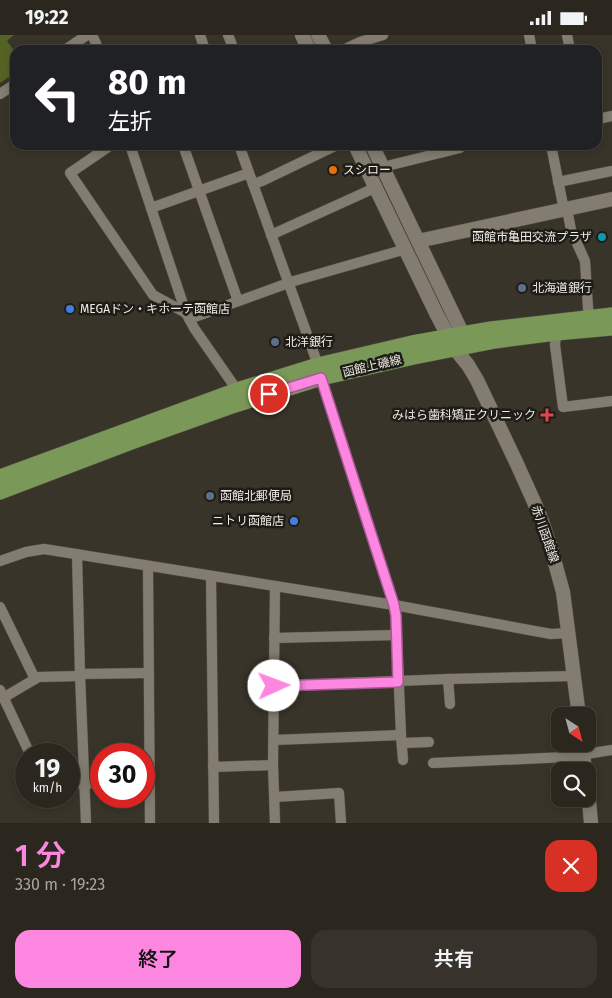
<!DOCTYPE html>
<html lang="ja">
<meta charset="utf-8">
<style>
:root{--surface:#2b271f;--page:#37332c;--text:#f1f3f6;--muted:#a6a5a4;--line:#47443d;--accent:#fd86e1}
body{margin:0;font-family:"Fira Sans","Noto Sans JP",sans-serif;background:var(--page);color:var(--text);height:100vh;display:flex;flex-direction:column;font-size:19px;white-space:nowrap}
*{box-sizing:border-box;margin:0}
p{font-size:16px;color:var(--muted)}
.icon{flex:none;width:28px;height:28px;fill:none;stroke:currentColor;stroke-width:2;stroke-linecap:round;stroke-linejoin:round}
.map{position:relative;height:788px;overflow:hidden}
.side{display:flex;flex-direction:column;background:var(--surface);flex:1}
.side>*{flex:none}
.banner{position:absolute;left:10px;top:10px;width:592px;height:105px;border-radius:15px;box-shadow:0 2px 8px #0003,0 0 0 1px var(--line);background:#202124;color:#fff;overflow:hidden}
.needle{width:32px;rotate:144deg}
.tools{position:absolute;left:551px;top:672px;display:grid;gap:10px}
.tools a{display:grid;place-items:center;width:45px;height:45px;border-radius:10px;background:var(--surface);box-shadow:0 2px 8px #0003,0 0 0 1px var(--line);font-size:25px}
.speed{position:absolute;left:15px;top:708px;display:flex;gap:10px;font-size:25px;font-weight:700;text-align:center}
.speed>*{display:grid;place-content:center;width:65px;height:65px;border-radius:50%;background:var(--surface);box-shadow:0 2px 8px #0003,0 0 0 1px var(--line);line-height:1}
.speed small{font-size:12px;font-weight:400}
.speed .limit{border:8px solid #d22;background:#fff;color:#111}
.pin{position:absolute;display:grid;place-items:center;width:42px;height:42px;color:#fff;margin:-21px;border:2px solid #fff;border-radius:50%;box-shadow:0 1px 5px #0007}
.me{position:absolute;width:55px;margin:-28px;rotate:88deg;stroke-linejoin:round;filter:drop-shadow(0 0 4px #0008)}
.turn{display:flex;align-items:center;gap:18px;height:105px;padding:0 15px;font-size:22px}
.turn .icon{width:65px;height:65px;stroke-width:2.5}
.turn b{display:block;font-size:35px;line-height:42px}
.round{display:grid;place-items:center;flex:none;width:52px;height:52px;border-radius:15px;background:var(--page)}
.summary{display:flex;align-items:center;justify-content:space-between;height:85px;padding:0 15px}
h1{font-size:30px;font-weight:600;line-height:38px;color:var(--accent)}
.cta{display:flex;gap:10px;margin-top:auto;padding:10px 15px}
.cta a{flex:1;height:58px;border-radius:15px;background:var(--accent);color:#111;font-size:20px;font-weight:600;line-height:58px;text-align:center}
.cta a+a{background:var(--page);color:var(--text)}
.status{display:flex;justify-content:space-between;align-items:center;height:35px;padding:0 25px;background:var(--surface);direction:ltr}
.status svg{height:14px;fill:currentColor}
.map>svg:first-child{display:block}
.green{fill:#546325}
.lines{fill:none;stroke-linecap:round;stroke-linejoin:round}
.street-casing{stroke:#565148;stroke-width:11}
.secondary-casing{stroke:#565148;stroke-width:15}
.primary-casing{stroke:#565148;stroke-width:16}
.street{stroke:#837d71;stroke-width:10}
.secondary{stroke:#837d71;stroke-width:14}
.primary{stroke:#7a9857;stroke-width:15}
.route-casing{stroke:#a45792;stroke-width:12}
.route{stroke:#fd86e1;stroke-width:9}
.food-dot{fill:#e8710a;stroke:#1e1c17;stroke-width:2}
.culture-dot{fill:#0f9aa8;stroke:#1e1c17;stroke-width:2}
.service-dot{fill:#5c6f8a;stroke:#1e1c17;stroke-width:2}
.shop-dot{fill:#3f7fe0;stroke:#1e1c17;stroke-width:2}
.health-dot{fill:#e0444e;stroke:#1e1c17;stroke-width:2}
.labels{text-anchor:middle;stroke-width:5;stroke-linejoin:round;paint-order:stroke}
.poi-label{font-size:12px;fill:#efebe4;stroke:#1e1c17;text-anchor:start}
.street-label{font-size:12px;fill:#efebe4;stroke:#1e1c17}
</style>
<div class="status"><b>19:22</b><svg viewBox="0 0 49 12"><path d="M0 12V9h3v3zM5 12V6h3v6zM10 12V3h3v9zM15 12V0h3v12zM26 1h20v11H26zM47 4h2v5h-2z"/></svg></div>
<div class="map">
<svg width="612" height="788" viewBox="0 0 612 788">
<rect width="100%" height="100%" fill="#393429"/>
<!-- green -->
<polygon class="green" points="0,0 14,0 7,6 15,17 15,38 0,48"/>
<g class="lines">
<defs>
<g id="street">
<polyline points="92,0 99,15"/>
<polyline points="200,0 205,15"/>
<polyline points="228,0 234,15"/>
<polyline points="529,0 532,15"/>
<polyline points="567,0 570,15"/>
<polyline points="65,15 87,0"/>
<polyline points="343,15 360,7 383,0"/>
<polyline points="0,59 15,49"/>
<polyline points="598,84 612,81"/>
<polyline points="111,110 70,138 153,260 186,278"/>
<polyline points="130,110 186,278 194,293 237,355"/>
<polyline points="183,110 238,266"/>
<polyline points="239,110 318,330"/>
<polyline points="551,110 564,175"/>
<polyline points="383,133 391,130 460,113"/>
<polyline points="558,147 612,136"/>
<polyline points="253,149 262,146 337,110"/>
<polyline points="151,173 249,138"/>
<polyline points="567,174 571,195 585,226 588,273 590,282"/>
<polyline points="271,200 368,156 375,151"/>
<polyline points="189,284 294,246 406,214"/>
<polyline points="556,298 555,310 563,372 612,366"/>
<polyline points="77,519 80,639 86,788"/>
<polyline points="0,526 26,517 44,514 394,570 551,599 569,598"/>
<polyline points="148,531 150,788"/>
<polyline points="211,541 214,788"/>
<polyline points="0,572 35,644 3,663"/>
<polyline points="274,603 397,600"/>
<polyline points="80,639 149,638"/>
<polyline points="35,644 38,642 80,641"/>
<polyline points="448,644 450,669"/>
<polyline points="274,651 448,644 574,641"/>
<polyline points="0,655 30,719"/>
<polyline points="401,701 403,725"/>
<polyline points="274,705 401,700 396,581 394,570 321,343"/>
<polyline points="403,708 429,707"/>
<polyline points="433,728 567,722 612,715"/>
<polyline points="213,732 273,730"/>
<polyline points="69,749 101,748"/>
<polyline points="275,762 339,758 341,788"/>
<polyline points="275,788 273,730 275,551"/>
</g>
<g id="secondary">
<polyline points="302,0 309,15"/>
<polyline points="318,0 326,15"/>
<polyline points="355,110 436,278 455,314 468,330 477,345 517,429 539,478 550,510 563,557 579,681"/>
<polyline points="372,110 467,308"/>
<polyline points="418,206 612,164"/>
<polyline points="582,709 585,736"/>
<polyline points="588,755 591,788"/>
</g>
<g id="primary">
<polyline points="0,442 237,355 318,330 412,308 462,299 491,294 612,280"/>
<polyline points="0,457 134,406 235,370 321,343 414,322 495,306 556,298 612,293"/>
</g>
</defs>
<!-- street casing -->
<use href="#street" class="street-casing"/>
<!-- secondary casing -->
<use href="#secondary" class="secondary-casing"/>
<!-- primary casing -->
<use href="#primary" class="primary-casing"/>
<!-- street -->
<use href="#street" class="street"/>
<!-- secondary -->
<use href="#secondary" class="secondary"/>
<!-- primary -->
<use href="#primary" class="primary"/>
</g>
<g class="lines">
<defs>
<polyline id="route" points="269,359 321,343 394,570 396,581 398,647 274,651"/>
</defs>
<!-- route casing -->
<use href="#route" class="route-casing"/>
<!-- route -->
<use href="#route" class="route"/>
</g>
<!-- markers -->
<circle class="food-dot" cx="333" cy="135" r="5"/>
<circle class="culture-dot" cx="602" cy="202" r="5"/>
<g class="service-dot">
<circle cx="522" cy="253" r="5"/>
<circle cx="275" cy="307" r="5"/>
<circle cx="210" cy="461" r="5"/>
</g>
<g class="shop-dot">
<circle cx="70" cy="274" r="5"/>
<circle cx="294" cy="486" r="5"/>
</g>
<path class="health-dot" d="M544.5 372.5h5v5h5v5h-5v5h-5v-5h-5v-5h5z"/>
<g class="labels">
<!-- poi labels -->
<g class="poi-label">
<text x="343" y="139">スシロー</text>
<text x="592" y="206" text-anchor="end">函館市亀田交流プラザ</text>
<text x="532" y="257">北海道銀行</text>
<text x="80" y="278">MEGAドン・キホーテ函館店</text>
<text x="285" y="311">北洋銀行</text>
<text x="536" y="384" text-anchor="end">みはら歯科矯正クリニック</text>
<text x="220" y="465">函館北郵便局</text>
<text x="284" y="490" text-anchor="end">ニトリ函館店</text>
</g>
<!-- street labels -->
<g class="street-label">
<text transform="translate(372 331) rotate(-13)" y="4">函館上磯線</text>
<text transform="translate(545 499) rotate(71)" y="4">赤川函館線</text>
</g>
</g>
</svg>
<div class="tools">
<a><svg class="needle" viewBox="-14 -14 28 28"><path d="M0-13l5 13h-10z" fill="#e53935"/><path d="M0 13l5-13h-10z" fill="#a6a5a4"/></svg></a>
<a><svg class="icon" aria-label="search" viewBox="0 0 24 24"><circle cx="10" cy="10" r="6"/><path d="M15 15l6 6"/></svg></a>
</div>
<div class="speed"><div>19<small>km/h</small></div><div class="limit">30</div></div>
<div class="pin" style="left:269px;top:359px;background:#d93025"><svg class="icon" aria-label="arrive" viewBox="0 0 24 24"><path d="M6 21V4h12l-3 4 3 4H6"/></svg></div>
<svg class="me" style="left:274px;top:651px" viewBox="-20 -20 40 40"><circle r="19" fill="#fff"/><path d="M0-13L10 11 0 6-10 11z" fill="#fd86e1"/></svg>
<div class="banner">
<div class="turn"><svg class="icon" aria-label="left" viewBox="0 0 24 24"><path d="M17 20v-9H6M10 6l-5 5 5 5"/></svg><div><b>80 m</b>左折</div></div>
</div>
</div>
<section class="side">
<div class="summary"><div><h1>1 分</h1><p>330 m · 19:23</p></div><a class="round" style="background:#d93025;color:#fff"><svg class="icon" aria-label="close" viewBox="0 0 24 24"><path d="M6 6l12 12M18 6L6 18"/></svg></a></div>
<div class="cta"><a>終了</a><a>共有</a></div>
</section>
